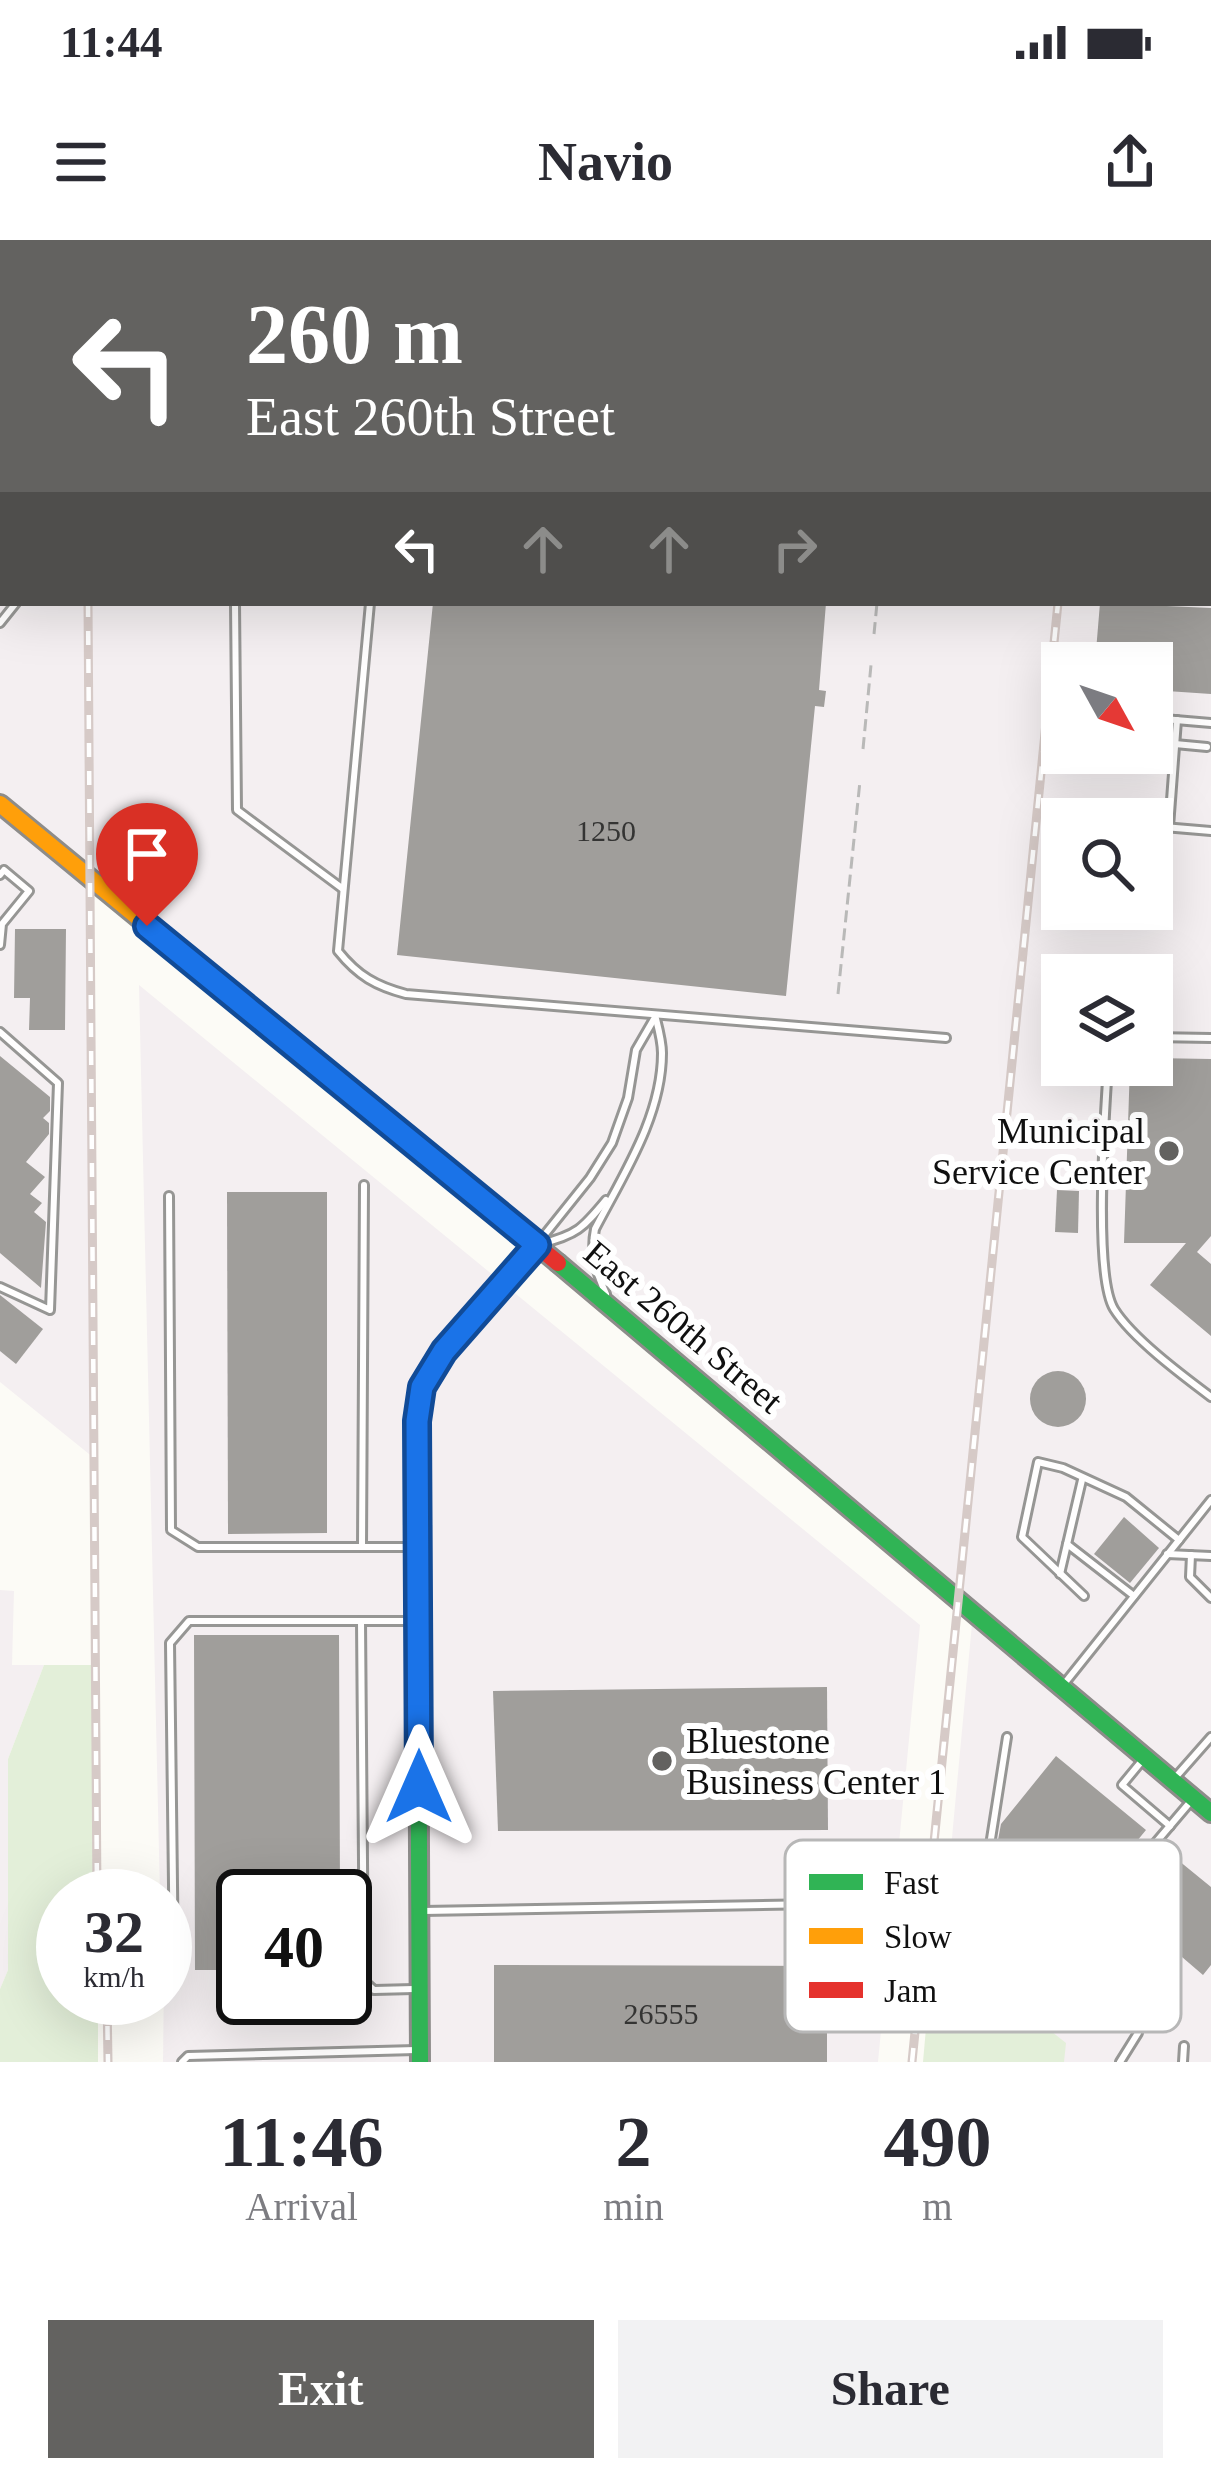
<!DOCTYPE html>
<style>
:root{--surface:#fff;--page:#f2f2f3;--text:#2b2b33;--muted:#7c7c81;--accent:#636260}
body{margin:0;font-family:"Times New Roman",serif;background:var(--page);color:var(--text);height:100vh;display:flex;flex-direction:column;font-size:45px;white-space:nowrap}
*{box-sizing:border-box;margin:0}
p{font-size:39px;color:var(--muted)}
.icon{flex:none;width:66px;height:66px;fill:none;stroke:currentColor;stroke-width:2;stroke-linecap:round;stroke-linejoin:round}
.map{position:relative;height:1822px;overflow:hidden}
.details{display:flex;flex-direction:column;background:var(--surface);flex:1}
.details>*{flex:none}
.hud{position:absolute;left:0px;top:0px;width:1212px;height:366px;box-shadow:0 12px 48px #0002;background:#636260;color:#fff;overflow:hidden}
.needle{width:78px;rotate:130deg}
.controls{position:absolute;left:1041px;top:402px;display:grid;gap:24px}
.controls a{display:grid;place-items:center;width:132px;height:132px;border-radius:0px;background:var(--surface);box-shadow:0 12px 48px #0002;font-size:60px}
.speed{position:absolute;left:36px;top:1629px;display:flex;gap:24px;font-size:60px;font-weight:700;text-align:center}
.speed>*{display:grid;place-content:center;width:156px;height:156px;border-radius:50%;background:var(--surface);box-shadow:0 12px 48px #0002;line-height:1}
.speed small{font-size:30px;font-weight:400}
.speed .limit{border:6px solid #111;border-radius:18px;background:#fff;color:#111}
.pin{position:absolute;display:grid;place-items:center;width:102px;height:102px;color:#fff;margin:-123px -51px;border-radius:50% 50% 50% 0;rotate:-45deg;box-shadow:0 0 12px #0007}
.pin .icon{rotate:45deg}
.me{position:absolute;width:132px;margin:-66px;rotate:0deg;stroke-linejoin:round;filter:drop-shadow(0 0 9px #0008)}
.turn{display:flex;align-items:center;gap:42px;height:252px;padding:0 48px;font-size:54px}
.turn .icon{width:156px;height:156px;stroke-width:2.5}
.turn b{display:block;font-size:84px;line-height:102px}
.lanes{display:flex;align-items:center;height:114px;padding:0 48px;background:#0003;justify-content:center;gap:60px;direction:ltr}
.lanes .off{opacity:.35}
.eta{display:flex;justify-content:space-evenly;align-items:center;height:204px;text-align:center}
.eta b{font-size:72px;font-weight:700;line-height:84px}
.button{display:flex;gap:24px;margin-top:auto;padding:24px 48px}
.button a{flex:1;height:138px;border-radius:0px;background:var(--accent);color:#fff;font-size:48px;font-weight:700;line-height:138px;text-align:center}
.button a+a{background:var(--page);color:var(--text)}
.status{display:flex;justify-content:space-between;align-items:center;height:84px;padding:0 60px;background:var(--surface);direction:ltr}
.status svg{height:33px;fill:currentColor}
header{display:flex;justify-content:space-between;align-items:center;height:156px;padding:0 48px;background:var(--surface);font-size:54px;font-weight:700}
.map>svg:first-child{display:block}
.industrial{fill:#f4eff1;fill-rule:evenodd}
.green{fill:#e3efd9}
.building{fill:#a09e9b}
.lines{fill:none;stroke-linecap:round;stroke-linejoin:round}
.lane-casing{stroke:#969694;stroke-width:12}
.fast-casing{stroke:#8d8c8a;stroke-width:22}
.slow-casing{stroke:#8d8c8a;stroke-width:22}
.jam-casing{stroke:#8d8c8a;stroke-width:22}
.path{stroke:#b9b9b8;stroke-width:3;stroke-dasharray:12 6;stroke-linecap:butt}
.lane{stroke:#fffefe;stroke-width:6}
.fast{stroke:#30b455;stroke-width:16}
.slow{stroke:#ff9f0a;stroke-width:16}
.jam{stroke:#e5322d;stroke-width:16}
.rail-casing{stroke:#d6cac7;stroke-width:9}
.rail{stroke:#fff;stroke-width:4.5;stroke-dasharray:14;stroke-linecap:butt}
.route-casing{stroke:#114b97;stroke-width:30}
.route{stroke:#1a73e8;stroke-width:21}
.poi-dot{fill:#636260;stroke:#fff;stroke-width:4.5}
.labels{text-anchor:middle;stroke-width:12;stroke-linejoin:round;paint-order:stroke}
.number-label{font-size:30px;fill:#343433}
.poi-label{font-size:36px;fill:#101010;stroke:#fff;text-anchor:end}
.street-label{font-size:36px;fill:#101010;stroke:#fff}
.key{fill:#fff;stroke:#b7b7b7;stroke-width:3}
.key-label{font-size:33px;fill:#101010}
</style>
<div class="status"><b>11:44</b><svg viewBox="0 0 49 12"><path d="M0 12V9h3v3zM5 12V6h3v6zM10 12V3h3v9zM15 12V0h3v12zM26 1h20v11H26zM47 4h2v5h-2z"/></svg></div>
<header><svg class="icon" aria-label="menu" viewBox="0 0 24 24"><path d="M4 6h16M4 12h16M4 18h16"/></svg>Navio<svg class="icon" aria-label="share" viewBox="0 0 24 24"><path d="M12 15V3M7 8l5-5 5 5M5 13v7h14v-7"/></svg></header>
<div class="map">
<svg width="1211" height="1822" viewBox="0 0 1211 1822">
<rect width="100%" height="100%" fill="#fcfbf6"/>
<!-- industrial -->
<g class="industrial">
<path d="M85,0H1211V1822H931L973,1373L90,639L94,1218L0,1142V71H3V363H1209V3ZM1062,423H1152V513H1062ZM1062,579H1152V669H1062ZM1062,735H1152V825H1062Z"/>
<path d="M139,745L920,1385L878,1822H163L165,1656H160ZM243,1656H345V1758H243Z"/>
<polygon points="0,1350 14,1351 12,1425 44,1425 8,1519 8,1730 0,1749"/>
</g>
<!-- green -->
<g class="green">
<polygon points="44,1425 95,1425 97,1656 63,1656 63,1758 98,1758 98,1822 0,1822 0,1749 8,1730 8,1519"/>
<polygon points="934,1698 1066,1803 1064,1822 923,1822"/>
</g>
<!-- building -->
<g class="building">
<polygon points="433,363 826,363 819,450 826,451 824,467 815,466 786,756 397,715"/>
<polygon points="1100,363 1211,368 1211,454 1152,450 1152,423 1095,423"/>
<polygon points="15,689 66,689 65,790 29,790 30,758 14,758"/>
<polygon points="0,816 50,857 50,871 43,878 49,883 49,894 26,922 45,937 30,954 42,963 34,972 46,982 41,1048 0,1013"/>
<polygon points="1152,818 1211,819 1211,996 1197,1012 1211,1024 1211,1096 1150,1045 1186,1003 1124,1003 1130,825 1152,825"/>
<polygon points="1057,950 1079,951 1078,993 1055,992"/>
<polygon points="227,952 327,952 327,1293 228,1294"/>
<polygon points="0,1055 43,1089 16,1124 0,1111"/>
<circle cx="1058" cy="1159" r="28"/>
<polygon points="1124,1277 1159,1308 1130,1343 1094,1314"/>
<polygon points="194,1395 339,1395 340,1656 243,1656 243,1730 195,1730"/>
<polygon points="827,1447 828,1590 498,1591 493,1451"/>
<polygon points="1056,1516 1146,1590 1095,1652 1067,1629 1053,1645 998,1600 1001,1584"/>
<polygon points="1173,1616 1211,1647 1211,1725 1203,1735 1175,1711 1135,1759 1123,1748 1142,1725 1106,1695"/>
<polygon points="494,1725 827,1726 827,1822 494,1822"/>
</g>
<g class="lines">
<defs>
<g id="lane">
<polyline points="231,0 231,3"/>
<polyline points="403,3 403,0"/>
<polyline points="1209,99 1211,100"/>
<polyline points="235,363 237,570 343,649"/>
<path d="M370,363L338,711C358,736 376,746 406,754L946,798"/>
<polyline points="0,383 16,363"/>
<polyline points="1152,478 1211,483"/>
<polyline points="1175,504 1207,507"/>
<polyline points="1152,586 1211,591"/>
<polyline points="1169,587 1177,480"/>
<polyline points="0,635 4,630 29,651 2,684 0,705"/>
<polyline points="0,792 58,843 50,1070 0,1047"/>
<polyline points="1152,797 1211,798"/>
<path d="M1108,825C1105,872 1093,1034 1114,1069C1132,1098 1183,1136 1211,1157"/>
<polyline points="169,956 171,1290 198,1307 414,1307"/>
<polyline points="538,1003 590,938 612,903 628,858 636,810 654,779"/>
<path d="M540,1004C577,995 583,988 606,960"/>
<path d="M606,1054C596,1032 590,1013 595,989C623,935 662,876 662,813C662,801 658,787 655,775"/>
<polyline points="1067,1304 1134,1356"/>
<polyline points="362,1307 364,945"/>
<polyline points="1167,1314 1211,1316"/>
<polyline points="1191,1315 1190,1337 1211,1358"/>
<polyline points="1060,1334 1082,1240"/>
<polyline points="1084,1356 1022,1297 1038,1222 1063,1228 1126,1257 1179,1300"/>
<polyline points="1064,1444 1211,1260"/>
<polyline points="1007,1497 988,1618 1071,1685 1084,1687 1191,1561"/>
<polyline points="1141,1522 1122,1545 1170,1586"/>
<polyline points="1174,1539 1211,1497"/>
<polyline points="423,1671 819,1664"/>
<polyline points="1084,1687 1127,1725"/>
<polyline points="174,1725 170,1403 189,1381 361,1381"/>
<polyline points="414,1749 374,1750 364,1741 361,1381 415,1381"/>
<polyline points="182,1822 188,1816 416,1810"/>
<polyline points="1120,1822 1138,1793"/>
<polyline points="1183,1822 1184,1806"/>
</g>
<g id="fast">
<polyline points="558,1023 1211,1573"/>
<polyline points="420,1822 417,1181 422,1147 444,1111 537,1005"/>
</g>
<polyline id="slow" points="0,564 293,805"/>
<polyline id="jam" points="293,805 558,1023"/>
</defs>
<!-- lane casing -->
<use href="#lane" class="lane-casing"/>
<!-- fast casing -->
<use href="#fast" class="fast-casing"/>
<!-- slow casing -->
<use href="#slow" class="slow-casing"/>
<!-- jam casing -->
<use href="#jam" class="jam-casing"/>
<!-- path -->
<g class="path">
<polyline points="913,3 913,0"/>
<polyline points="874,394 877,363"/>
<polyline points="863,509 871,425"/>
<polyline points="838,754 860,541"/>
</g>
<!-- lane -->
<use href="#lane" class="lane"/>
<!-- fast -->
<use href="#fast" class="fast"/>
<!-- slow -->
<use href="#slow" class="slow"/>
<!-- jam -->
<use href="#jam" class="jam"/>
<defs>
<g id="rail">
<polyline points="85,0 86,3"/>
<polyline points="1094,3 1094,0"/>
<polyline points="88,363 97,1656"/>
<polyline points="107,1758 108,1822"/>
<polyline points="912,1822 1058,363"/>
</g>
</defs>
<!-- rail casing -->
<use href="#rail" class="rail-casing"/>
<!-- rail -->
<use href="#rail" class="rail"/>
</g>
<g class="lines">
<defs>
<polyline id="route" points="147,686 537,1005 444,1111 422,1147 417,1181 419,1547"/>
</defs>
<!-- route casing -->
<use href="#route" class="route-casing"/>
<!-- route -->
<use href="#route" class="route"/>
</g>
<!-- markers -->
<g class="poi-dot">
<circle cx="1169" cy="911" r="12"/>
<circle cx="662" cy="1521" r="12"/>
</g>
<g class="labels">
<!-- number labels -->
<g class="number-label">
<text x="606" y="601">1250</text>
<text x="661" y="1784">26555</text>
</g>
<!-- poi labels -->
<g class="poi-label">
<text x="1145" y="903">Municipal<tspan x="1145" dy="41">Service Center</tspan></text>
<text x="686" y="1513" text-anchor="start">Bluestone<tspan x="686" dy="41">Business Center 1</tspan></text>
</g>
<!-- street labels -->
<g class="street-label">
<text transform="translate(684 1086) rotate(40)" y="13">East 260th Street</text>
</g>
</g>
<!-- legend -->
<rect x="785" y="1600" width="396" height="192" rx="18" class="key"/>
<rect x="809" y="1634" width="54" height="16" fill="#30b455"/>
<rect x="809" y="1688" width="54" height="16" fill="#ff9f0a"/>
<rect x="809" y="1742" width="54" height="16" fill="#e5322d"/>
<g class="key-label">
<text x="884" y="1654">Fast</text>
<text x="884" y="1708">Slow</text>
<text x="884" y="1762">Jam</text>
</g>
</svg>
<div class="controls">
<a><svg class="needle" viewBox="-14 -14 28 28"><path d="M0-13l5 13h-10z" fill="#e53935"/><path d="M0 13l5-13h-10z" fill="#7c7c81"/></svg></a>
<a><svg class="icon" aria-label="search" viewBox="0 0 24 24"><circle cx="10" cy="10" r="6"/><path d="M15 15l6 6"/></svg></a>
<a><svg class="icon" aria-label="layers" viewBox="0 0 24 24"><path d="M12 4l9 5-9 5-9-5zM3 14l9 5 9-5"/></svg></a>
</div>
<div class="speed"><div>32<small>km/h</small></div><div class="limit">40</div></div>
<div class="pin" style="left:147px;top:686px;background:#d93025"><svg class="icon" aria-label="arrive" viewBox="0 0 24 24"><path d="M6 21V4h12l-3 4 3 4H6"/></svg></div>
<svg class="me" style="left:419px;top:1547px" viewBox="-20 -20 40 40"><path d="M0-17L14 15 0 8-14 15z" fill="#1a73e8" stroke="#fff" stroke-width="4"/></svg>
<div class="hud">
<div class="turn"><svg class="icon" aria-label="left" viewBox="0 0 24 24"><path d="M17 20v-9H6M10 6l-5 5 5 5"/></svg><div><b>260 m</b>East 260th Street</div></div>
<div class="lanes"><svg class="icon" aria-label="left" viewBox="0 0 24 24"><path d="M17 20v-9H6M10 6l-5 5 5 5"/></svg><svg class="icon off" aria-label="ahead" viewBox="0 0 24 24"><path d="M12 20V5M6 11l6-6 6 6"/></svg><svg class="icon off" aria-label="ahead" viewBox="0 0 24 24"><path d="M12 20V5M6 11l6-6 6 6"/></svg><svg class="icon off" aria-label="right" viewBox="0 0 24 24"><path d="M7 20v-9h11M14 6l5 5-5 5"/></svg></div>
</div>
</div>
<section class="details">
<div class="eta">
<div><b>11:46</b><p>Arrival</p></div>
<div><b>2</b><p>min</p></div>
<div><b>490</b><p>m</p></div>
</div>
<div class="button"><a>Exit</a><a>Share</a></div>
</section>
